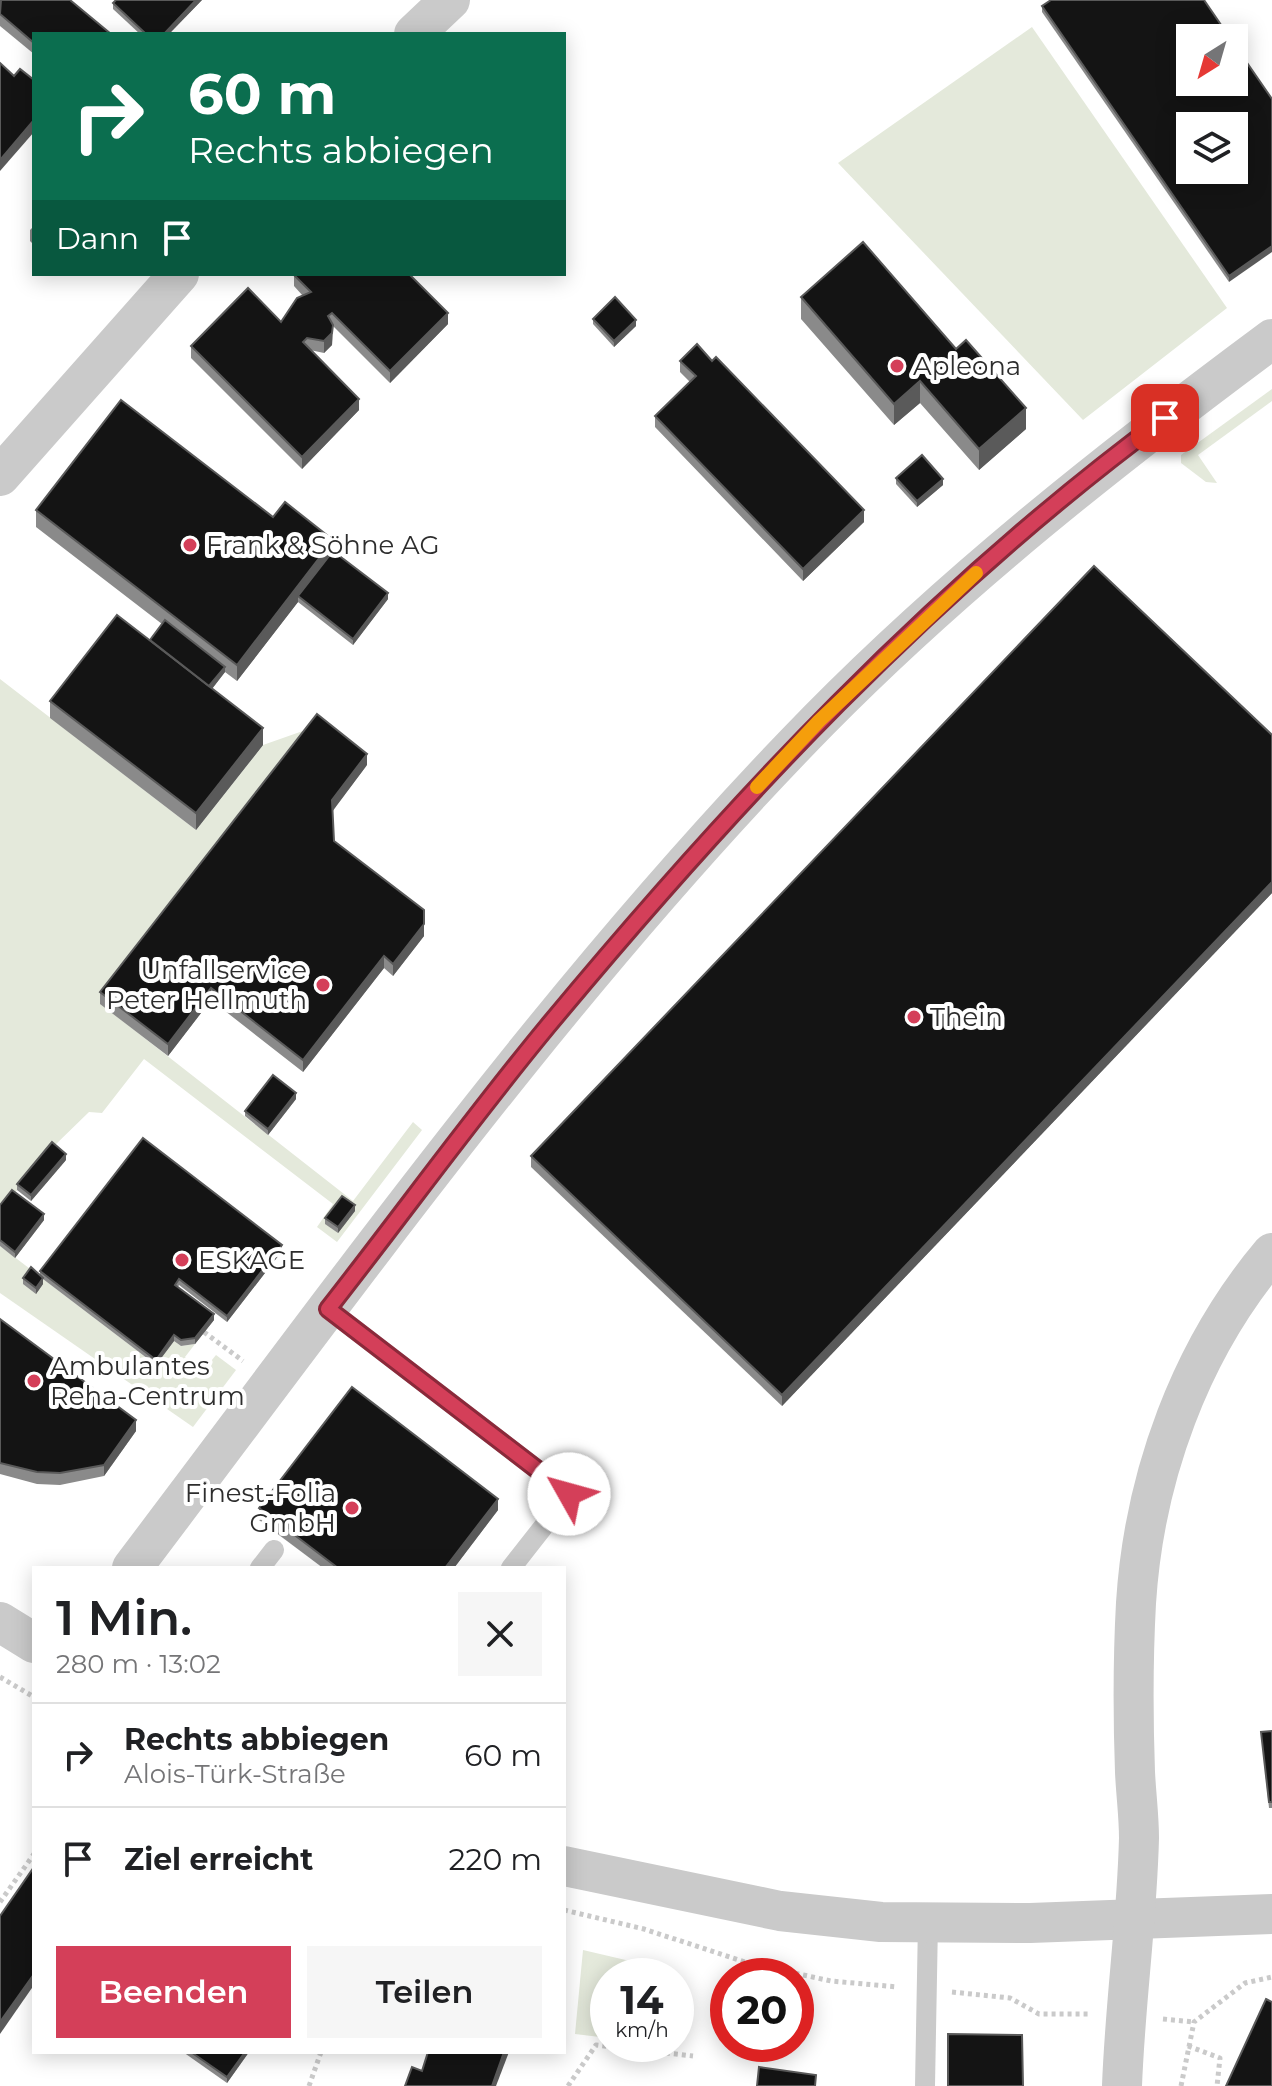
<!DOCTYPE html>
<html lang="de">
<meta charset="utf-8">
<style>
:root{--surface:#fff;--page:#f6f6f6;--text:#202124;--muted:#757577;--line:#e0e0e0;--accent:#d43f59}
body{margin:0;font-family:Montserrat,sans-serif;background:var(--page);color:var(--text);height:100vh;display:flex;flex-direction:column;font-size:30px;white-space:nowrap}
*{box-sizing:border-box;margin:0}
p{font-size:26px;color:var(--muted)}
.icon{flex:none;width:44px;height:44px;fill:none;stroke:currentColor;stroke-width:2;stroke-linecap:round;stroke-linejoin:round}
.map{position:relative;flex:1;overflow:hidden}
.side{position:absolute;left:32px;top:1566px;width:534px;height:488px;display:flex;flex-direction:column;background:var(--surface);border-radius:0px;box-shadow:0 4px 20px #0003}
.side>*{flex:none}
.top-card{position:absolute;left:32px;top:32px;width:534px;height:244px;border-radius:0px;box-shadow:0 4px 20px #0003;background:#0b6e4f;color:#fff;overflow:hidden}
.needle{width:52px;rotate:217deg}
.buttons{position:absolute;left:1176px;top:24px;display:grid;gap:16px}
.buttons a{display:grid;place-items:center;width:72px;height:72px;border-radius:0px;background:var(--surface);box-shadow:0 4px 20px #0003;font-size:40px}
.speed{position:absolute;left:590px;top:1958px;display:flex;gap:16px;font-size:40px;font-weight:700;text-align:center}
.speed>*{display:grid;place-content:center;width:104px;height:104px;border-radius:50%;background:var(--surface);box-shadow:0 4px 20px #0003;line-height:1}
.speed small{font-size:20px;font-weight:400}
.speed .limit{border:12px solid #d22;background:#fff;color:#111}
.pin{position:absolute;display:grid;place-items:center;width:68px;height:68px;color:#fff;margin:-34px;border-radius:16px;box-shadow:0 4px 12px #0006}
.me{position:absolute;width:88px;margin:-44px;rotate:308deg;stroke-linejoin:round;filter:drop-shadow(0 0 6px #0008)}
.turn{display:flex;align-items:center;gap:28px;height:168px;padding:0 24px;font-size:36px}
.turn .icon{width:104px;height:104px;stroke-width:2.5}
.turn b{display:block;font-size:56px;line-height:68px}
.then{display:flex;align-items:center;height:76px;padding:0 24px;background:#0003;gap:16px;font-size:30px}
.round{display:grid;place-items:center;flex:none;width:84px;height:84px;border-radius:0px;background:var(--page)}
.headline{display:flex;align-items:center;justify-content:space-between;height:136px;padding:0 24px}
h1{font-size:48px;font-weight:600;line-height:60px}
.action{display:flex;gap:16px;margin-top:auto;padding:16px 24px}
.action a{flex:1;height:92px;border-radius:0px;background:var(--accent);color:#fff;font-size:32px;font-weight:600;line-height:92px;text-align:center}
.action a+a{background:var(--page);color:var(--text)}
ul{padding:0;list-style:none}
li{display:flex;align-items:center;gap:24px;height:104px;padding:0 24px;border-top:2px solid var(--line)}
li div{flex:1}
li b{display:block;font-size:30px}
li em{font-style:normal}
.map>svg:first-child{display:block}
.green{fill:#e4e9db}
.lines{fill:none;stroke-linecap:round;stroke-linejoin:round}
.path{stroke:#cacaca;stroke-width:5;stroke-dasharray:4 4;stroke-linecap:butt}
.service{stroke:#cacaca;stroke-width:20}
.minor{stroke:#cacaca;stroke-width:40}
.wall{fill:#8a8a8a}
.shaded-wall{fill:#5a5a5a}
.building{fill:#141414;stroke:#5a5a5a;stroke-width:2;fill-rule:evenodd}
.route-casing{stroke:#8a293a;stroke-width:20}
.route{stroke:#d43f59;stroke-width:14}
.slow{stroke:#f59e0b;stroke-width:14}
.poi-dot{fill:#d43f59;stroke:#fff;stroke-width:3}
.labels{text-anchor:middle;stroke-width:8;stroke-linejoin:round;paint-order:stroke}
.poi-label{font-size:26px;fill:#2d2d2d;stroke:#fff;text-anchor:start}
</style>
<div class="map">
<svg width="1272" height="2086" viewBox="0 0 1272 2086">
<rect width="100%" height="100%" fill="#fff"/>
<!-- green -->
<g class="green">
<polygon points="1032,27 1227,308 1083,420 838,163"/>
<polygon points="1272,389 1272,401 1198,455 1217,483 1206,482 1181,463 1181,455"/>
<polygon points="0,679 196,830 263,745 317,726 101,1004 353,1201 413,1122 422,1130 337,1242 317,1227 333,1204 144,1059 102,1113 89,1112 52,1148 0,1211"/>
<polygon points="0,1246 156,1365 174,1341 181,1346 195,1344 185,1357 203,1371 216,1355 236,1370 193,1427 0,1293"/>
<polygon points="583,1950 647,1965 645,1976 608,1976 608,2038 575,2034"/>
</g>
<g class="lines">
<!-- path -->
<g class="path">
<polyline points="204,1332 243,1361"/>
<polyline points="0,1677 34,1697"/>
<polyline points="0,1902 34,1854"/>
<polyline points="564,1910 644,1929 748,1963 831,1981 898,1987"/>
<polyline points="952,1992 1010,1998 1039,2014 1089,2014"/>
<polyline points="1163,2019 1194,2022"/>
<polyline points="1188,2046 1220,2058 1217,2086"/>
<polyline points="309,2086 321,2052"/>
<polyline points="568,2086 596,2045 693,2056"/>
<polyline points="1181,2086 1194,2022 1245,1983 1272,1977"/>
</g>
<!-- service -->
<g class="service">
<polyline points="328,1309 569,1494 511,1568"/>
<polyline points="260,1568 274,1550"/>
<polyline points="925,2086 928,1922"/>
</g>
<!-- minor -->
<g class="minor">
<polyline points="414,34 450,0"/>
<polyline points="0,476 179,274"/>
<path d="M132,1568C351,1279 564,980 819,720C958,579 1113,457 1272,339"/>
<polyline points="0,1622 34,1643"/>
<polyline points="564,1866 780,1911 881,1922 1030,1923 1272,1914"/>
<path d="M1122,2086C1125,2003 1137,1921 1139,1838C1139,1816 1136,1794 1135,1772C1133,1716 1133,1658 1136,1603C1144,1477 1190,1350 1272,1253"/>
</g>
</g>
<!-- wall -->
<g class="wall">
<polygon points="202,0 169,34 140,34 113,9 113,3"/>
<polygon points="0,1 34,34 34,54 0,26"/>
<polygon points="1042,6 1234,82 1229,282 1042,12"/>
<polygon points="34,226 34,245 30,241 30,230"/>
<polygon points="294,275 448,324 390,383 333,326 332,345 324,353 310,350 359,410 302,469 191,358 191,346 281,322 303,296 294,286"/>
<polygon points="801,297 1026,429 979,470 920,403 894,425 801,319"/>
<polygon points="593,319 636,326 614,347 593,324"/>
<polygon points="680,361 864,522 803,581 655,427 655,416 690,382 680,372"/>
<polygon points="896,478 943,485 917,507 896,484"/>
<polygon points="36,510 273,517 333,551 388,599 353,645 298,602 237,681 225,672 212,689 263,745 196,830 50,718 50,701 150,640 162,624 36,527"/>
<polygon points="1272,735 1272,893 782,1406 531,1167 531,1156"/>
<polygon points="367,765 332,811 334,841 424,936 393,976 384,968 303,1072 211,1000 168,1056 100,1004 100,992"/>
<polygon points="296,1099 268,1135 245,1116 245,1111"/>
<polygon points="66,1160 31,1201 17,1190 17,1184"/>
<polygon points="0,1205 44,1220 15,1258 0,1246"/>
<polygon points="355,1211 338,1233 325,1224 325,1218"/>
<polygon points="282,1251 227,1322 179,1285 178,1287 214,1320 195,1344 181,1346 174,1341 156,1365 43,1279 43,1284 36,1294 23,1284 23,1278 40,1275 40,1271"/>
<polygon points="0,1319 136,1431 104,1476 60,1485 37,1484 0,1474"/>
<polygon points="259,1508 498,1510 454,1568 323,1568 259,1520"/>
<polygon points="1272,1731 1272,1808 1269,1808 1261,1732"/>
<polygon points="183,2052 249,2052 227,2083"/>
</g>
<!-- shaded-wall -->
<g class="shaded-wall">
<polygon points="196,0 202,0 169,34 164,34"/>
<polygon points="34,120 34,132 0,171 0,160"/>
<polygon points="1272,246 1272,252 1229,282 1229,276"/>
<polygon points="448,313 448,324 390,383 390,371"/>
<polygon points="636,320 636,326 614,347 614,341"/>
<polygon points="333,325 332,345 324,353 324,341"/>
<polygon points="920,381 920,403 894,425 894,404"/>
<polygon points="359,399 359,410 302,469 302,457"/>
<polygon points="1026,408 1026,429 979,470 979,449"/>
<polygon points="943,479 943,485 917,507 917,501"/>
<polygon points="864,510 864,522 803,581 803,569"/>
<polygon points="333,540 333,556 298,596 298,602 237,681 237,665"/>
<polygon points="388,593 388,599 353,645 353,639"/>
<polygon points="225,667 225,672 204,699 204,694"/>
<polygon points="263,728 263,745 196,830 196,813"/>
<polygon points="367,754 367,765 332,812 332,800"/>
<polygon points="1272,882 1272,893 782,1406 782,1395"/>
<polygon points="424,924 424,936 393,976 393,964"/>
<polygon points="384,956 384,968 303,1072 303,1060"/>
<polygon points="211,988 211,1000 168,1056 168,1044"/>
<polygon points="296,1093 296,1099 268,1135 268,1129"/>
<polygon points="66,1154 66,1160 31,1201 31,1195"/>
<polygon points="355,1205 355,1211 338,1233 338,1227"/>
<polygon points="44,1214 44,1220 15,1258 15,1252"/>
<polygon points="282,1245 282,1251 227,1322 227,1316"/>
<polygon points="43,1278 43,1284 36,1294 36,1288"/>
<polygon points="214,1314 214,1320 195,1344 195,1338"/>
<polygon points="174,1335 174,1341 156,1365 156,1360"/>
<polygon points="136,1420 136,1431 104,1476 104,1465"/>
<polygon points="498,1499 498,1510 454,1568 445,1568"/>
<polygon points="34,1974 34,1985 0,2034 0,2022"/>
<polygon points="245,2052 249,2052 227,2083 227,2077"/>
<polygon points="504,2052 509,2052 496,2086 492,2086"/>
</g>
<!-- building -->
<g class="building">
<polygon points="1,0 70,0 111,34 34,34 34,43 0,14"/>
<polygon points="116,0 196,0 164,34 146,34 113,3"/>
<path d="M1051,0H1204L1230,38H1190V82H1234V44L1272,99V246L1229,276L1042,6ZM1190,126H1234V170H1190Z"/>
<polygon points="0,63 14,76 20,69 34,80 34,120 0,160"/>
<polygon points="863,242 956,349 966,340 1026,408 979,449 920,381 894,404 801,297"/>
<polygon points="295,274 409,274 448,313 390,371 332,313 328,316 333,325 332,333 324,341 307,338 303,342 359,399 302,457 191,346 248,288 281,322 297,298 311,292 294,275"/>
<polygon points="615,297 636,320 614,341 593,319"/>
<polygon points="697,344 712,361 716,357 864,510 803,569 655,416 696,376 680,361"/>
<polygon points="121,400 273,517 285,502 333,540 237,665 36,510"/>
<polygon points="922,455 943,479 917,501 896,478"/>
<polygon points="333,551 388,593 353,639 298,596"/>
<polygon points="1094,566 1272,735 1272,882 782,1395 531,1156"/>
<polygon points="117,615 263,728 196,813 50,701"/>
<polygon points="165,620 225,667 209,686 150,640"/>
<polygon points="317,714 367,754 332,800 334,841 424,910 424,924 393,964 384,956 303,1060 211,988 168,1044 100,992"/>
<polygon points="273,1075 296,1093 268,1129 245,1111"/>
<polygon points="143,1138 282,1245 227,1316 179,1279 175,1285 214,1314 195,1338 181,1340 174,1335 156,1360 40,1271"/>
<polygon points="52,1142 66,1154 31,1195 17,1184"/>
<polygon points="12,1190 44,1214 15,1252 0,1240 0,1205"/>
<polygon points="342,1196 355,1205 338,1227 325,1218"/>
<polygon points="31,1267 43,1278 36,1288 23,1278"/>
<polygon points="0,1319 136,1420 104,1465 60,1473 37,1472 0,1463"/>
<polygon points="352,1387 498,1499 445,1568 338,1568 259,1508"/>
<polygon points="1272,1731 1272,1802 1269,1802 1261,1732"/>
<polygon points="34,1867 34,1974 0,2022 0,1916"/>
<polygon points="1266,1999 1272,2002 1272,2086 1226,2086"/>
<polygon points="948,2034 1022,2035 1023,2086 948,2086"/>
<polygon points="191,2052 245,2052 227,2077"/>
<polygon points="428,2052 504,2052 492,2086 405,2086 412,2067 422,2071"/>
<polygon points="759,2067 816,2075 815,2086 757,2086"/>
</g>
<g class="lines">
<defs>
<path id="route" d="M569,1494L328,1309C401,1216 471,1119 547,1027C732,804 931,591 1165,418"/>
</defs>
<!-- route casing -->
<use href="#route" class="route-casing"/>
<!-- route -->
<use href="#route" class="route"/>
<!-- slow -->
<polyline class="slow" points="757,787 819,721 976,573"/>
</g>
<!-- markers -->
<g class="poi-dot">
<circle cx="897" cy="366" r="8"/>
<circle cx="190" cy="545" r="8"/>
<circle cx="323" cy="985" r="8"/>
<circle cx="914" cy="1017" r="8"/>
<circle cx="182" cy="1260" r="8"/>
<circle cx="34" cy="1381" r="8"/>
<circle cx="352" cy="1508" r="8"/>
</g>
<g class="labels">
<!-- poi labels -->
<g class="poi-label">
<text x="913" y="375">Apleona</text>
<text x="206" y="554">Frank &amp; Söhne AG</text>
<text x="307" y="979" text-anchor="end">Unfallservice<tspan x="307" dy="30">Peter Hellmuth</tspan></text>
<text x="930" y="1026">Thein</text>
<text x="198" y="1269">ESKAGE</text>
<text x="50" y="1375">Ambulantes<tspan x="50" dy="30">Reha-Centrum</tspan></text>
<text x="336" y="1502" text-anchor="end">Finest-Folia<tspan x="336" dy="30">GmbH</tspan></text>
</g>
</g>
</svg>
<div class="buttons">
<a><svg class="needle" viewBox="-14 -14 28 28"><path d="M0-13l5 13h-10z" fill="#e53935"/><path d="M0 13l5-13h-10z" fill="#757577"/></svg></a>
<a><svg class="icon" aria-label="layers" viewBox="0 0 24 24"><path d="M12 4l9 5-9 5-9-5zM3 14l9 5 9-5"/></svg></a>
</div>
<div class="speed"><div>14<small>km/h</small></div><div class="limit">20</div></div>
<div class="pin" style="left:1165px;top:418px;background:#d93025"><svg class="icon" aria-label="arrive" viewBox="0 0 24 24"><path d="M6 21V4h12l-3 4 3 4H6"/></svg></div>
<svg class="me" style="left:569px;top:1494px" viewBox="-20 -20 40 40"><circle r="19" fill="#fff"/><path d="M0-13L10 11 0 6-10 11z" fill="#d43f59"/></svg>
<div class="top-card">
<div class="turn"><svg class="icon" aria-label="right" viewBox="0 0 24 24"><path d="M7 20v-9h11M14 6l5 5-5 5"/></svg><div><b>60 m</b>Rechts abbiegen</div></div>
<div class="then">Dann<svg class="icon" aria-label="arrive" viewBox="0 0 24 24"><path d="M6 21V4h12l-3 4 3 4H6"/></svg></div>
</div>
<section class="side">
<div class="headline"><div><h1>1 Min.</h1><p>280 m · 13:02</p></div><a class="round"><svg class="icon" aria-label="close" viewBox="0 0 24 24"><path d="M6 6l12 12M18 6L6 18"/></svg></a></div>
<ul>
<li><svg class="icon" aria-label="right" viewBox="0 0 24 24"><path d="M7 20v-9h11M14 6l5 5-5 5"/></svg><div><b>Rechts abbiegen</b><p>Alois-Türk-Straße</p></div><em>60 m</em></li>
<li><svg class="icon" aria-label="arrive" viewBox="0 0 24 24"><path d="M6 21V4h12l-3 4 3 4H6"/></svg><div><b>Ziel erreicht</b></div><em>220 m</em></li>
</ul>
<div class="action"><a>Beenden</a><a>Teilen</a></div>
</section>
</div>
